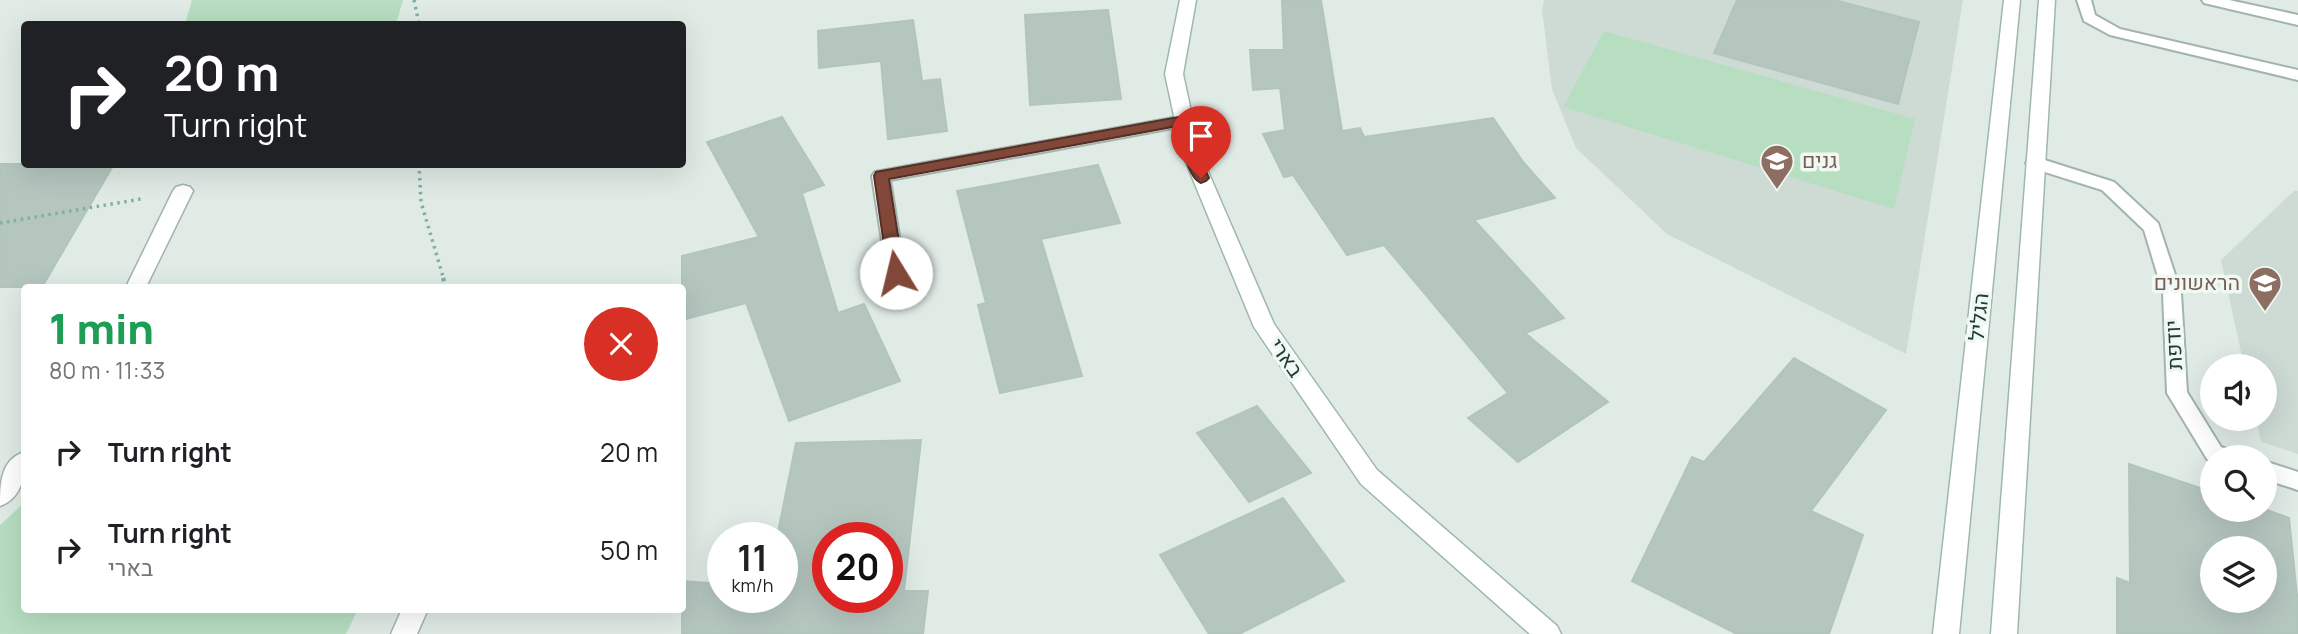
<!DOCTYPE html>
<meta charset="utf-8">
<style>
:root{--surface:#fff;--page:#f2f2f2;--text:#202124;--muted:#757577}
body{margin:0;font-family:Manrope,Heebo,sans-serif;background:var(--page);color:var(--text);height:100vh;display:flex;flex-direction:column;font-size:26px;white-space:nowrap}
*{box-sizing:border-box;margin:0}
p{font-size:23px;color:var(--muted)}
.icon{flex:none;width:38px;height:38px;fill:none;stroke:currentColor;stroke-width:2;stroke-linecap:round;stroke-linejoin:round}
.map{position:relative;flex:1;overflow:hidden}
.details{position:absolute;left:21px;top:284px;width:665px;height:329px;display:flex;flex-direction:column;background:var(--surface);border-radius:7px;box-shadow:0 7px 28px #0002}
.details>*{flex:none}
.banner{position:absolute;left:21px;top:21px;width:665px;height:147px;border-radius:7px;box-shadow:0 7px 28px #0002;background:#202124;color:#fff;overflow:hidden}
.fabs{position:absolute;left:2200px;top:354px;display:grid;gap:14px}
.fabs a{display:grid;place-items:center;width:77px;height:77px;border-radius:50%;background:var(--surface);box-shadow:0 7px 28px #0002;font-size:35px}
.speed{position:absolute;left:707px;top:522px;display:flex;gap:14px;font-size:35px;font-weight:700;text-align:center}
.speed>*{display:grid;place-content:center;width:91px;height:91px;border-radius:50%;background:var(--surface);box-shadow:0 7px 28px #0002;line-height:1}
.speed small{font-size:18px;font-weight:400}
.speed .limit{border:10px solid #d22;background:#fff;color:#111}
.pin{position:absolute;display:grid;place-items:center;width:60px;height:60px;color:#fff;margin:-72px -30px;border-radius:50% 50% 50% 0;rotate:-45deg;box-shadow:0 0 7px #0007}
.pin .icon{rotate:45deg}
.me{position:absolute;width:77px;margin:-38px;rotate:351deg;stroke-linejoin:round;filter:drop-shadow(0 0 5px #0008)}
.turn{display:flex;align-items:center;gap:24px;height:147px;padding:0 28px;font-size:32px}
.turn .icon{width:91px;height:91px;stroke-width:2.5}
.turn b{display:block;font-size:49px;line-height:60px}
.round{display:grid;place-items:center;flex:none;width:74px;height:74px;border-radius:37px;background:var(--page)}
.overview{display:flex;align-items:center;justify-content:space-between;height:119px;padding:0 28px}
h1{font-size:42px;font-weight:800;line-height:52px;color:#1e9e55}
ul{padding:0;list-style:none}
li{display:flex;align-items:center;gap:21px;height:98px;padding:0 28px}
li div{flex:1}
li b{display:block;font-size:26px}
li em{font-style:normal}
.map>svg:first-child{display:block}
.built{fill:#cedbd5}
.green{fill:#b7dec1}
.building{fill:#b5c6bf;stroke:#b2c5bd;stroke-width:2;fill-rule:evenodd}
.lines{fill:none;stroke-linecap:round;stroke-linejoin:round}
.lane-casing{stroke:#a3b3ad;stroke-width:4}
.street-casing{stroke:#a3b3ad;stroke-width:3}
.secondary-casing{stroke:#9eb8ae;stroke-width:3}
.path-far1{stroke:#7fb0a0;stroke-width:3.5;stroke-dasharray:2.5 4.5;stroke-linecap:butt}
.path{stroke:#7fb0a0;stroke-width:4.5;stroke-dasharray:3.5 6;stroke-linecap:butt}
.lane{fill:#fff;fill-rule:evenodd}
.street{fill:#fff;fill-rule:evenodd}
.secondary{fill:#fff;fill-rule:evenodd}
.route{fill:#814839;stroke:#542f25;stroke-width:2}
.labels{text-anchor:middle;stroke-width:7;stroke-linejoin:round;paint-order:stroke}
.education-label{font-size:21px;fill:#785e54;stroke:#f0f8f4;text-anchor:start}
.street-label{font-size:21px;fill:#203c34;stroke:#f0f8f4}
</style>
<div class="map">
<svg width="2298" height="634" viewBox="0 0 2298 634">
<rect width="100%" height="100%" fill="#e0ebe6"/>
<!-- built -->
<g class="built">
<polygon points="1544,0 1963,0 1906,354 1667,234 1576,148 1552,89 1542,10"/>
<polygon points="2295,190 2298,191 2298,454 2261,442 2256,418 2264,418 2264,366 2244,366 2221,260"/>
</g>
<!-- green -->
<g class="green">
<polygon points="192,0 403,0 396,24 185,24"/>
<polygon points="1604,31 1915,119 1894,209 1563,107"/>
<polygon points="24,503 24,609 358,609 346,634 0,634 0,525"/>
</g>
<!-- building -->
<g class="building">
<polygon points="1282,0 1321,0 1342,131 1360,128 1364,137 1493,118 1524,163 1555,198 1474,220 1564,318 1525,333 1608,402 1518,462 1468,418 1508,393 1384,245 1347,255 1293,175 1284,177 1263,134 1285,130 1280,88 1253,90 1250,50 1284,50"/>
<polygon points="1737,0 1834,0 1919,22 1898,104 1714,53"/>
<polygon points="1108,10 1121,99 1030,105 1025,15"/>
<polygon points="913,20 922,81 940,79 947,131 888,139 881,61 819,68 818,31"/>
<polygon points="782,117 824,185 802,193 838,313 864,304 900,381 789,421 746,303 682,320 682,256 759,237 707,142"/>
<polygon points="0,164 114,164 42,287 0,287"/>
<polygon points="1098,165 1120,223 1041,239 1082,376 1000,393 978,305 986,303 957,191"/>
<polygon points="1794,358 1886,410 1811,511 1863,535 1829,634 1737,634 1632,581 1692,457 1704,462"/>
<polygon points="1257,406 1311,473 1249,502 1197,433"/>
<path d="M921,440L904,591H928L923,634H682V581L723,584V597H782V537H777L796,443ZM828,537H887V597H828Z"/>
<path d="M2129,464L2212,492V509H2264L2289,518L2298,605V634H2117V578L2130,583ZM2212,548H2264V600H2212Z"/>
<polygon points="1283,498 1344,581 1239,634 1209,634 1160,555"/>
</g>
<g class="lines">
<defs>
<g id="lane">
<polygon points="2077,0 2091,0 2095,15 2120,29 2298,70 2298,80 2110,35 2084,21"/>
<polygon points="2202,0 2229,0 2298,15 2298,25 2204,3"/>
<polygon points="1184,116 1192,121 1190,125 890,180 905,273 903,278 889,278 887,273 872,176 875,172"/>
<polygon points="2035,157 2114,182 2158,223 2181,293 2187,392 2221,447 2233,451 2235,457 2212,457 2212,461 2207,459 2167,393 2163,293 2144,230 2102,190 2029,167 2026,163"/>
<polygon points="2264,461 2298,472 2298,490 2264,479"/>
</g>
<g id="street">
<polygon points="183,185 190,187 193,191 146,287 126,287 173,191 176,187"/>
<path d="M24,452C26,472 23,498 0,506C0,485 0,460 24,452Z"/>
<polygon points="402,609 428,609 417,634 391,634"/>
</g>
<g id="secondary">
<polygon points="1180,0 1196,0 1183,74 1200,153 1274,324 1377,470 1557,626 1561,634 1530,634 1361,484 1254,327 1182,153 1165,74"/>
<polygon points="2004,0 2020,0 1959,634 1933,634"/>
<polygon points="2039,0 2055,0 2017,634 1991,634"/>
</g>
</defs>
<!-- lane casing -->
<use href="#lane" class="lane-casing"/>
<!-- street casing -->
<use href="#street" class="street-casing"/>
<!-- secondary casing -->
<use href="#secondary" class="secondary-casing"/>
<!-- path-far1 -->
<g class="path-far1">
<polyline points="414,0 419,24"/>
<polyline points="419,164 421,202 444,280"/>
<polyline points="0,223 141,199"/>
</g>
<!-- path -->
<polyline class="path" points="443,278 446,287"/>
<!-- lane -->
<use href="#lane" class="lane"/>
<!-- street -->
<use href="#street" class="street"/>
<!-- secondary -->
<use href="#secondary" class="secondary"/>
</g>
<!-- route -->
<path class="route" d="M1184,116L1191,121L1198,153L1209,178L1206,181L1201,183C1187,178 1181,140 1178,126L889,179L904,273L896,279L888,273L874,176L876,172Z"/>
<!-- icons -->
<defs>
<symbol id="school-pin" viewBox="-11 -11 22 30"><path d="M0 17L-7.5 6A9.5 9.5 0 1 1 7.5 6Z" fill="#8d6e63" stroke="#f0f8f4"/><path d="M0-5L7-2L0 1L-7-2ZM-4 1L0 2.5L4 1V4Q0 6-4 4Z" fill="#fff"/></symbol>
</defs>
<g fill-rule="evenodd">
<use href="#school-pin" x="1758" y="142" width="38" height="52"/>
<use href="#school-pin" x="2246" y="264" width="38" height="52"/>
</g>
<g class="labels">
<!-- education labels -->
<g class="education-label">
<text x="1802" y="168">גנים</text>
<text x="2240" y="290" text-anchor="end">הראשונים</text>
</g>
<!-- street labels -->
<g class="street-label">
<text transform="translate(1979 317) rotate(-84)" y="7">הגליל</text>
<text transform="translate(2174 345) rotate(-93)" y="7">יודפת</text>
<text transform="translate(1286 358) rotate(55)" y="7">בארי</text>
</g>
</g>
</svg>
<div class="fabs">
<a><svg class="icon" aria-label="sound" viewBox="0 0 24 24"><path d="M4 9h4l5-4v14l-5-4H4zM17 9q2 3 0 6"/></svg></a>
<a><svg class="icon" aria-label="search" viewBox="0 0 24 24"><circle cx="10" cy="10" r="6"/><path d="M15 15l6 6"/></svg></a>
<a><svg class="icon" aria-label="layers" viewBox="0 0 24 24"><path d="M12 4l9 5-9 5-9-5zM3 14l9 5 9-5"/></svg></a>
</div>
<div class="speed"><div>11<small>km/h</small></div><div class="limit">20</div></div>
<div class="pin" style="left:1201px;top:178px;background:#d93025"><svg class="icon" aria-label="arrive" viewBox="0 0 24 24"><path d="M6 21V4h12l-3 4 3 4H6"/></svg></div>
<svg class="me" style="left:896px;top:273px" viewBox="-20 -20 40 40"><circle r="19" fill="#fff"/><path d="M0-13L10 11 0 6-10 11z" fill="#814839"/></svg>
<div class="banner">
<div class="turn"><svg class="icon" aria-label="right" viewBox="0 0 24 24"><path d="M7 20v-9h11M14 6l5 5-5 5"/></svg><div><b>20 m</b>Turn right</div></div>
</div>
<section class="details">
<div class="overview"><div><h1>1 min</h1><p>80 m · 11:33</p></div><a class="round" style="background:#d93025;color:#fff"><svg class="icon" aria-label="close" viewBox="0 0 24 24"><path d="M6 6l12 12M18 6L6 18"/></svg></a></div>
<ul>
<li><svg class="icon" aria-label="right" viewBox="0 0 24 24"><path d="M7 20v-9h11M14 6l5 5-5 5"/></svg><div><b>Turn right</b></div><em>20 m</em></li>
<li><svg class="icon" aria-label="right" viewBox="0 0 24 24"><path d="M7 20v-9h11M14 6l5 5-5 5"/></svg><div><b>Turn right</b><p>בארי</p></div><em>50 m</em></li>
</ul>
</section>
</div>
